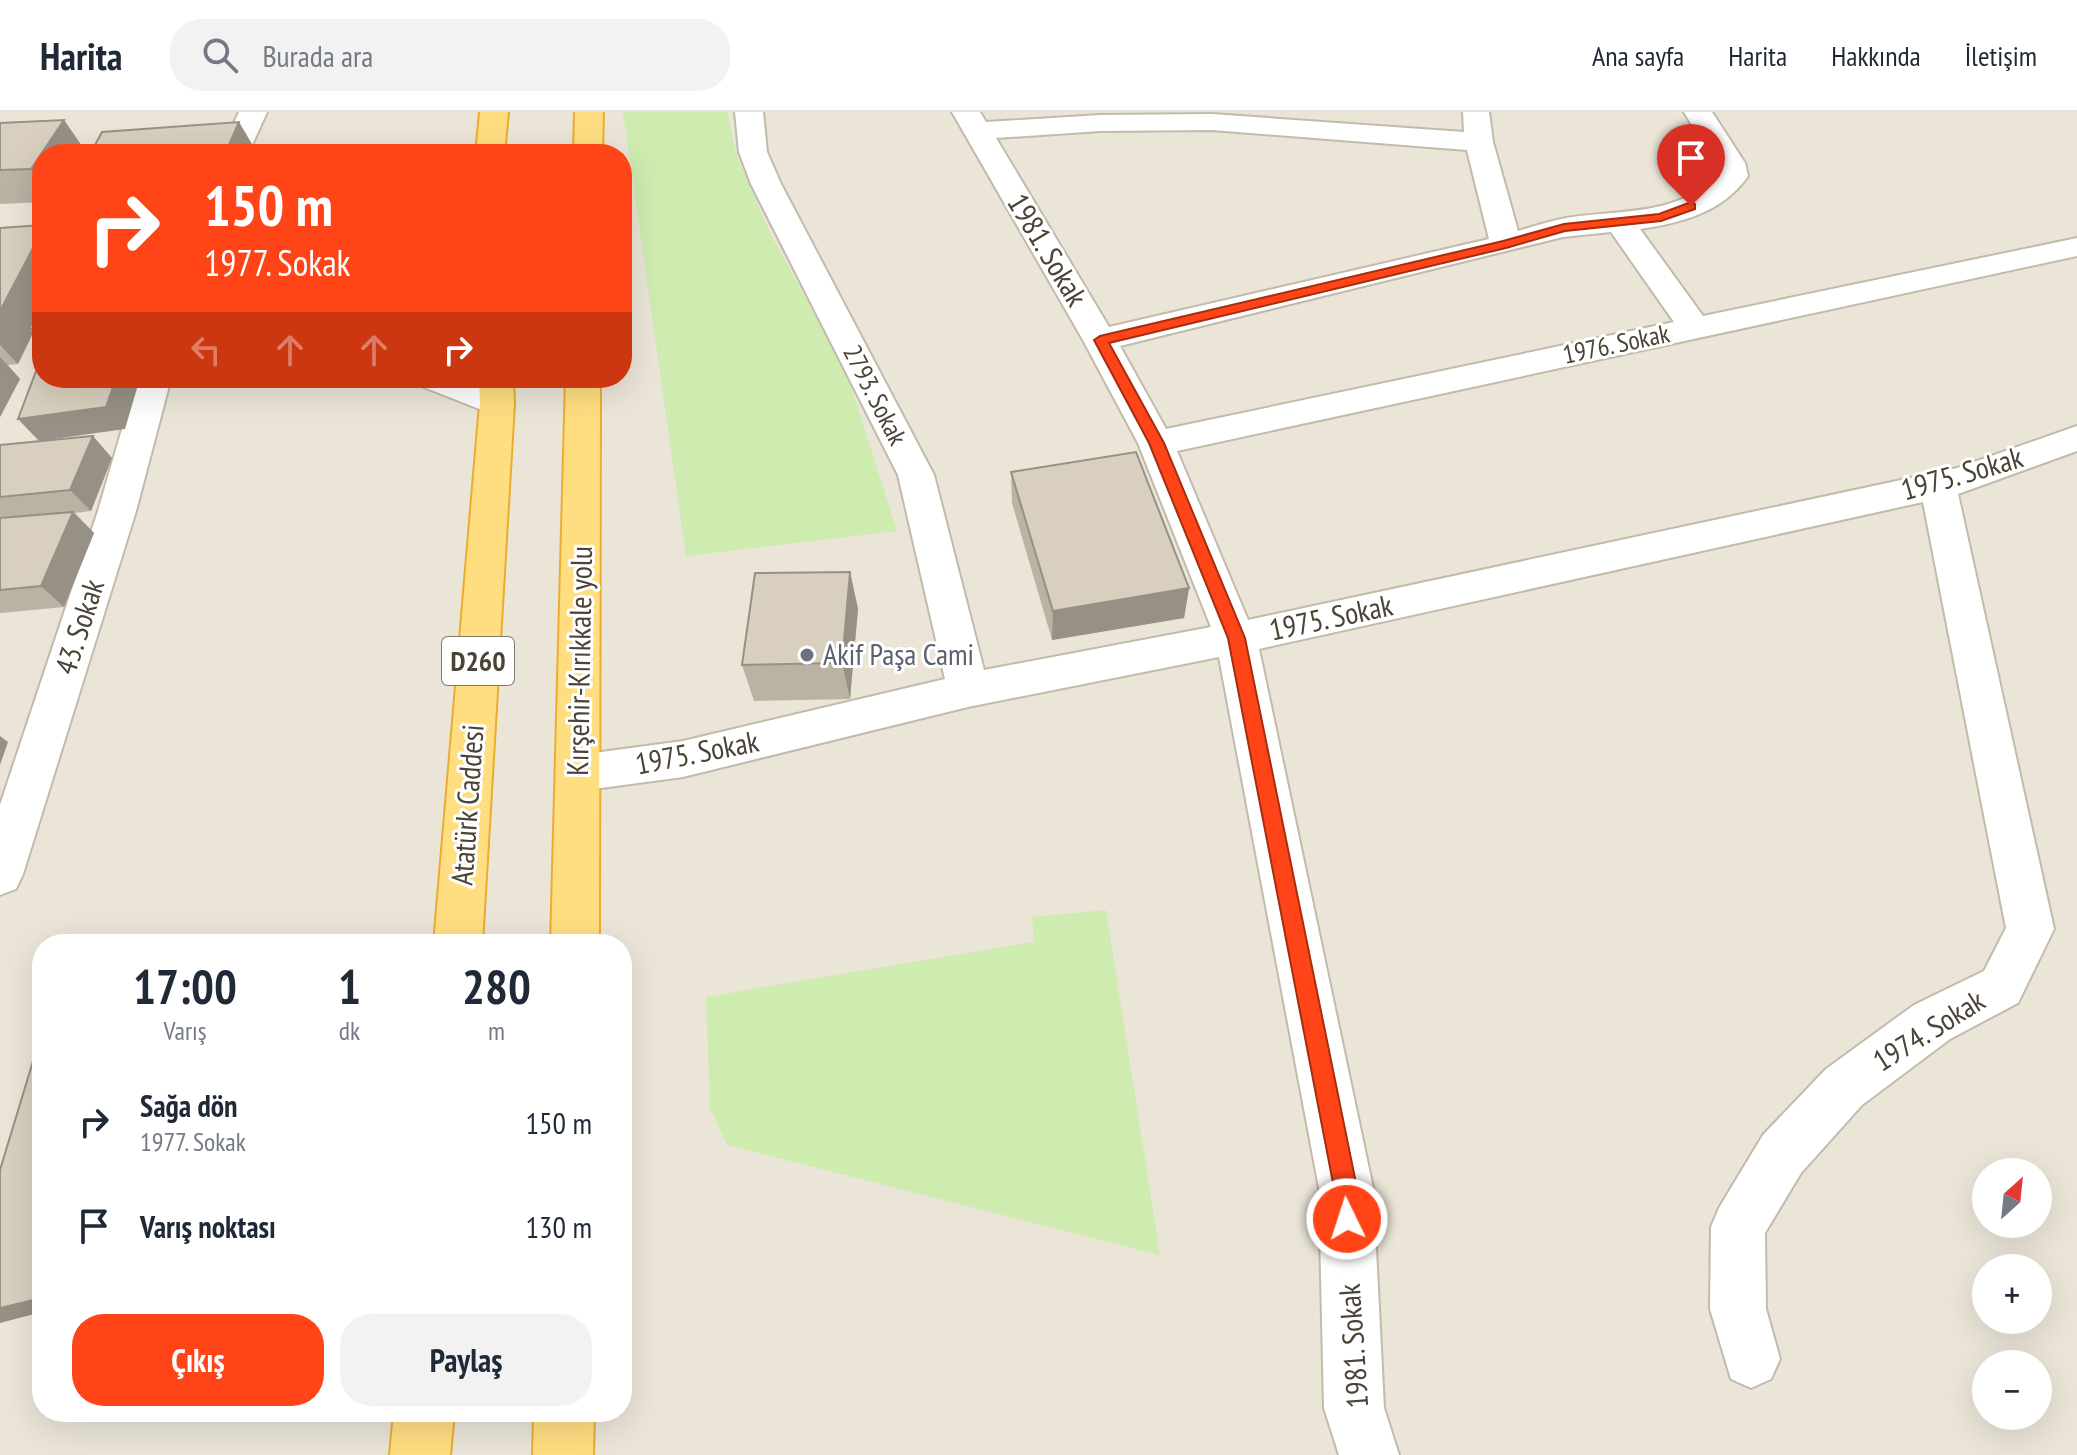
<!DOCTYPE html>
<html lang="tr">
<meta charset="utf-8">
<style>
:root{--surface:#fff;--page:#f2f2f3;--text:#1f2937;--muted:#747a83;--line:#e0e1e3;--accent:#ff4517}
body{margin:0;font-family:"PT Sans Narrow",sans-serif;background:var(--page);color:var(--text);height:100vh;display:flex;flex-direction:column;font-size:30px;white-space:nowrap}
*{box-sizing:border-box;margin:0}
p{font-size:26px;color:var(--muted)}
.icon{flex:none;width:44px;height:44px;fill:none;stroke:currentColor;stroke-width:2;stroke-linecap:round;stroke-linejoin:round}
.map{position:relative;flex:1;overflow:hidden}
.details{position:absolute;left:32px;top:822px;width:600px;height:488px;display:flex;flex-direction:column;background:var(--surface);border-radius:32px;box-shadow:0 8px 32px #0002}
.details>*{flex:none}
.banner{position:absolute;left:32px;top:32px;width:600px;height:244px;border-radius:32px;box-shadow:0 8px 32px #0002;background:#ff4517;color:#fff;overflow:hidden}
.needle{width:52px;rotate:27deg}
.tools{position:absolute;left:1972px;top:1046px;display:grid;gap:16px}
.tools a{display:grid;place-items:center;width:80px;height:80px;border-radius:50%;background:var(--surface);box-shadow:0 8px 32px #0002;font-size:40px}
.pin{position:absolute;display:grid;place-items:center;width:68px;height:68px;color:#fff;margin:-82px -34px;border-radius:50% 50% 50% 0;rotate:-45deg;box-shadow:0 0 8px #0007}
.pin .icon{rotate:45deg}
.me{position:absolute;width:88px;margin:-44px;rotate:356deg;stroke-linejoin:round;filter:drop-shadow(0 0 6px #0008)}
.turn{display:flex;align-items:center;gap:28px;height:168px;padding:0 40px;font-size:36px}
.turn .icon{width:104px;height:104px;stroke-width:2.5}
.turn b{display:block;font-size:56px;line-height:68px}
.lanes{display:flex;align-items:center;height:76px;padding:0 40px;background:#0003;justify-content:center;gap:40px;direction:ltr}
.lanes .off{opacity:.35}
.eta{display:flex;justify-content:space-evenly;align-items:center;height:136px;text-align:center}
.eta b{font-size:48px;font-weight:600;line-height:56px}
.button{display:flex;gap:16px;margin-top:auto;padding:16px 40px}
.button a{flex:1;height:92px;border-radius:32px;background:var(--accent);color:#fff;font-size:32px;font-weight:600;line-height:92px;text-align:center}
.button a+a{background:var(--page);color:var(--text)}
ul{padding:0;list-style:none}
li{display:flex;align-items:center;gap:24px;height:104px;padding:0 40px}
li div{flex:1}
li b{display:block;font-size:30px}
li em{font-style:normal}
header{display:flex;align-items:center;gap:48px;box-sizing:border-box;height:112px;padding:0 40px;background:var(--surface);border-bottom:2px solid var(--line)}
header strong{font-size:38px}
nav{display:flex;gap:44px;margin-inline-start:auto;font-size:28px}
.search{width:560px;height:72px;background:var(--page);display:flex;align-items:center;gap:20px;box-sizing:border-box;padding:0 28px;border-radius:32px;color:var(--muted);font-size:30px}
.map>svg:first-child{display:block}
.residential{fill:#eae5d7;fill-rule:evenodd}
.green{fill:#ceecb0}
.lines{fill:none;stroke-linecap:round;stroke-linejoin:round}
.minor-casing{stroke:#c2bbab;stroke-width:4}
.trunk-casing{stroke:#e9ad30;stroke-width:4}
.minor{fill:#fff;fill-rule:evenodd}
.trunk{fill:#ffde82;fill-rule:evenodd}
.wall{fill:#bab2a3}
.shaded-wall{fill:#979185}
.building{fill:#d8cfbe;stroke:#979185;stroke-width:2}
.route{fill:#ff4517;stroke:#a62d0f;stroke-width:2}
.worship-dot{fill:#6b7280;stroke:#fff;stroke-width:3}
.labels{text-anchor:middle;stroke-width:6;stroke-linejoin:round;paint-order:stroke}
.far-street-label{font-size:26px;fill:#4a4437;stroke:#fff}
.shield{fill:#fff;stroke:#807c73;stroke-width:2}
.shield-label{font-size:28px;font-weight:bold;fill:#4a4437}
.street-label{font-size:30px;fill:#4a4437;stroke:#fff}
.worship-label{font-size:30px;fill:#5b616d;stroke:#fff;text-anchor:start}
</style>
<header>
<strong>Harita</strong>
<div class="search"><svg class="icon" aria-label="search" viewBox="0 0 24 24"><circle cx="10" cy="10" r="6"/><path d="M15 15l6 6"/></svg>Burada ara</div>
<nav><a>Ana sayfa</a><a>Harita</a><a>Hakkında</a><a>İletişim</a></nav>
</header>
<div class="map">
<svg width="2077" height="1343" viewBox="0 0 2077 1343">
<rect width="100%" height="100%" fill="#f6f3ea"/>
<!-- residential -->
<path class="residential" d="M0,0H2077V1343H0ZM42,42H622V266H42ZM42,832H622V1300H42ZM1986,1060H2038V1112H1986ZM1986,1156H2038V1208H1986ZM1986,1252H2038V1304H1986Z"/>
<!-- green -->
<g class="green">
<polygon points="623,0 727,0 737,44 770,121 846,259 897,419 686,444"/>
<polygon points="1106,798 1160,1143 727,1033 710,996 706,885 1034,830 1032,805"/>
</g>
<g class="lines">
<defs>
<g id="minor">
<polygon points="239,0 267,0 248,42 220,42"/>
<path d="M735,0H763L767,40L781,72L934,363L984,558L1211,515L1138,331L1083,228L952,0H980L986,10L1100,3L1212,2L1464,20L1463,0H1489L1493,30L1518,119C1534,114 1550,109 1566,106C1621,97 1676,105 1718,63L1715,51L1684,0H1712L1745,51L1748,64C1723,100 1682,111 1640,117L1703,204L2077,126V144L1177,339L1248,508L1957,356L2077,314V339L1958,382L2054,817L2018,891L1950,927L1862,993L1801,1061L1765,1121L1766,1197L1780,1247L1771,1267L1751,1276L1731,1267L1710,1197L1711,1115L1719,1096L1763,1023L1826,957L1914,893L1984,859L2006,816L1923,390L1259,537L1373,1076L1384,1296L1399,1343H1339L1324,1296L1319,1076L1219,545L968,595L683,665L579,679L564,674L557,661L564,648L579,643L683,629L945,567L898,363L751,72L739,40ZM1212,18L1467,38L1489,127L1109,215L996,26L1100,19ZM1611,120L1674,210L1166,317L1120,234L1563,125Z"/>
<polygon points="137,266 171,266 136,399 23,762 16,777 0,783 0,693 98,399"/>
<path d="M416,266C445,266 497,264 514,292L509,300L497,304L421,274Z"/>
</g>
<g id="trunk">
<polygon points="480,0 508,0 504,42 476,42"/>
<polygon points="575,0 603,0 602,42 574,42"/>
<polygon points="479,266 513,266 514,292 482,832 434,832 480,292"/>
<polygon points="566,266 600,266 599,832 551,832"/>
<polygon points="394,1300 454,1300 450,1343 390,1343"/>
<polygon points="534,1300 594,1300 593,1343 533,1343"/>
</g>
</defs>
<!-- minor casing -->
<use href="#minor" class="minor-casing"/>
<!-- trunk casing -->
<use href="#trunk" class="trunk-casing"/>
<!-- minor -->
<use href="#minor" class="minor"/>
<!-- trunk -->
<use href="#trunk" class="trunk"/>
</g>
<!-- wall -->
<g class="wall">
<polygon points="64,8 86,40 85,42 42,42 42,90 0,92 0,11"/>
<polygon points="42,113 42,232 33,221 18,252 8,253 20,267 0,305 0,116"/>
<polygon points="0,333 112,346 91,399 75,401 94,421 64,495 0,501"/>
<polygon points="1011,360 1189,476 1184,506 1052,528 1012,391"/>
<polygon points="850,460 858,497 850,587 754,589 742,553"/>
</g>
<!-- shaded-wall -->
<g class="shaded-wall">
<polygon points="64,8 86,40 85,42 42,42 42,71 31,57"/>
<polygon points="239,10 252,32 248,42 225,42"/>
<polygon points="42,119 42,203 29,217 33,221 18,252 0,233 0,199"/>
<polygon points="0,245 20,267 0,305"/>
<polygon points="116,266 140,266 125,317 39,329 18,307"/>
<polygon points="93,324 112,346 91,399 70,378"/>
<polygon points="73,400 94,421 64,495 41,474"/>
<polygon points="850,460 858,497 850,587 842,551"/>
<polygon points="1189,476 1184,506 1052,528 1053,499"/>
<polygon points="0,624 8,630 0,653"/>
<polygon points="42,1186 42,1200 0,1211 0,1196"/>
</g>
<!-- building -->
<g class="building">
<polygon points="64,8 31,57 0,58 0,11"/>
<polygon points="239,10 225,42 90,42 102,20"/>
<polygon points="340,39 339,42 293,42"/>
<polygon points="42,113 42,119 0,199 0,116"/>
<polygon points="42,192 42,216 29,217"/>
<polygon points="38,254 42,254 42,266 116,266 106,295 18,307"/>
<polygon points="93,324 70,378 0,385 0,333"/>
<polygon points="1136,340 1189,476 1053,499 1011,360"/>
<polygon points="73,400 41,474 0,478 0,406"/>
<polygon points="850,460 842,551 742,553 755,461"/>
<polygon points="37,936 42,936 42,1186 0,1196 0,1058"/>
</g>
<!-- route -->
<polygon class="route" points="1691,90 1695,92 1695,97 1661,109 1565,119 1506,136 1109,231 1164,331 1245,526 1357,1076 1358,1107 1355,1115 1347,1118 1339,1115 1336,1107 1334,1076 1228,526 1149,331 1094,228 1100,224 1503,129 1564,112 1659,102"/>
<!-- markers -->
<circle class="worship-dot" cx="807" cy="543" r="8"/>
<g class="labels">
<!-- far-street labels -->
<g class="far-street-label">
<text transform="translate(1616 232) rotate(-12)" y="9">1976. Sokak</text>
<text transform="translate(875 283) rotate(63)" y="9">2793. Sokak</text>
</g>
<!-- shield labels -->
<rect class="shield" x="442" y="525" width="72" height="48" rx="6"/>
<g class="shield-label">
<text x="478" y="559">D260</text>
</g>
<!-- street labels -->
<g class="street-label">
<text transform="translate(1047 138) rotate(59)" y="10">1981. Sokak</text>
<text transform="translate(1962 362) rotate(-16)" y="10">1975. Sokak</text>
<text transform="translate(1331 506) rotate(-12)" y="10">1975. Sokak</text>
<text transform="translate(80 515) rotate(-72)" y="10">43. Sokak</text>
<text transform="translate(580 549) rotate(-89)" y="10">Kırşehir-Kırıkkale yolu</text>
<text transform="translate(697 641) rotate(-11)" y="10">1975. Sokak</text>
<text transform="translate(468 693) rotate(-86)" y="10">Atatürk Caddesi</text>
<text transform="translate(1929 919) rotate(-32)" y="10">1974. Sokak</text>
<text transform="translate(1354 1234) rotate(-94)" y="10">1981. Sokak</text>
</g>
<!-- worship labels -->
<g class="worship-label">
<text x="823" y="553">Akif Paşa Cami</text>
</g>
</g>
</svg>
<div class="tools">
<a><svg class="needle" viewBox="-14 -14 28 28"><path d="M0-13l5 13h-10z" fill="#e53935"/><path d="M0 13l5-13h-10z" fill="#747a83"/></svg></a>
<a>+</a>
<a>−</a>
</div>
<div class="pin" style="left:1691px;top:94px;background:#d93025"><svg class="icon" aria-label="arrive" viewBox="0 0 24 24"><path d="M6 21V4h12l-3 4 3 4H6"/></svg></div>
<svg class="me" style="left:1347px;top:1107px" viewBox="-20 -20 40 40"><circle r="17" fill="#ff4517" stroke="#fff" stroke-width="3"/><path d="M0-11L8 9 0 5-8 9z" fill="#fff"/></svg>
<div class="banner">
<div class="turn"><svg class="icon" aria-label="right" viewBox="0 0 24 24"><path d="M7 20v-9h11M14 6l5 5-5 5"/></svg><div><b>150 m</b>1977. Sokak</div></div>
<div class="lanes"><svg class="icon off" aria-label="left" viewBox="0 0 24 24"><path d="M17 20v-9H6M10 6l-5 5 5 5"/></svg><svg class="icon off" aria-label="ahead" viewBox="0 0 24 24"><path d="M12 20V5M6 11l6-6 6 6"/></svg><svg class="icon off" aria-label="ahead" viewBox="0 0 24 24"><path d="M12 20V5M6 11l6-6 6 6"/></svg><svg class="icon" aria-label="right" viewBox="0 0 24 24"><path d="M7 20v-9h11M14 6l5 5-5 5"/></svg></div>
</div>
<section class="details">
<div class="eta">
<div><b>17:00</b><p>Varış</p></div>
<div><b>1</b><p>dk</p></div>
<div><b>280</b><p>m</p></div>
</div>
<ul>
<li><svg class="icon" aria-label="right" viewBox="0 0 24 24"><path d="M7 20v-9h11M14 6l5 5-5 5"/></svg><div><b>Sağa dön</b><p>1977. Sokak</p></div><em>150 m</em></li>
<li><svg class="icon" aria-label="arrive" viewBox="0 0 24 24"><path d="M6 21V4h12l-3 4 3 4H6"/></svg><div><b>Varış noktası</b></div><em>130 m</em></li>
</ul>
<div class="button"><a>Çıkış</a><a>Paylaş</a></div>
</section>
</div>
